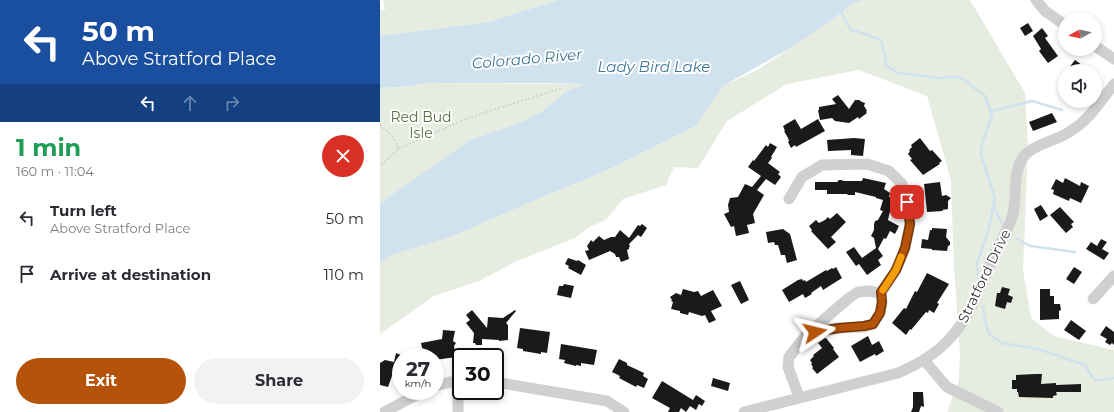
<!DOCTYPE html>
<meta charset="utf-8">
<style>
:root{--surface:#fff;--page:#f2f2f3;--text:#2b2b33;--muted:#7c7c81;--accent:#b45309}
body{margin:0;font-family:Montserrat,sans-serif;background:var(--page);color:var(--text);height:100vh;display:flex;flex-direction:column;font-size:15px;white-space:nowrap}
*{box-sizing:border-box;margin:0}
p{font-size:13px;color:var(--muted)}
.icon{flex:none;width:22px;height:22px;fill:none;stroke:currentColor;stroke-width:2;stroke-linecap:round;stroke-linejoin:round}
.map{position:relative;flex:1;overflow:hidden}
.sheet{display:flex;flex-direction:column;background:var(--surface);width:380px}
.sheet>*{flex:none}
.guide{background:#1a4fa0;color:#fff;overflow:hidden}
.needle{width:26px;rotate:262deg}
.tools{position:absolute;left:678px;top:12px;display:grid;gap:8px}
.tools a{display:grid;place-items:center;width:44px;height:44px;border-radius:50%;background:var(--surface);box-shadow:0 2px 6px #0003;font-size:20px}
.speed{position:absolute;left:12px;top:348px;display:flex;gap:8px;font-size:20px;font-weight:700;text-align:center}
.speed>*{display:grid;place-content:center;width:52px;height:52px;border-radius:50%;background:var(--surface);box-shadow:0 2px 6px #0003;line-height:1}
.speed small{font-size:10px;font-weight:400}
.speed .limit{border:2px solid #111;border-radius:6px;background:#fff;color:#111}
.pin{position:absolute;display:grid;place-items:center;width:34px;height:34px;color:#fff;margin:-17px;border-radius:8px;box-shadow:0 2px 6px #0006}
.me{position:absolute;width:44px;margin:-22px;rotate:80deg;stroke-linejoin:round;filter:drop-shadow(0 0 3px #0008)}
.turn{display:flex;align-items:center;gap:14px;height:84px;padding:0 16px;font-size:18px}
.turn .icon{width:52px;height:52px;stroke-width:2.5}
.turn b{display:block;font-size:28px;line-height:34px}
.lanes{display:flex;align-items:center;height:38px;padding:0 16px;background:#0003;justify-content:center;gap:20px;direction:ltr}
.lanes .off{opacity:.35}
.round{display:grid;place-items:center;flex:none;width:42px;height:42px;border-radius:21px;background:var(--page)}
.summary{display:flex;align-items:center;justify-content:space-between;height:68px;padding:0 16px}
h1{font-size:24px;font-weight:700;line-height:30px;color:#1e9e55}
.action{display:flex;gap:8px;margin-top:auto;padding:8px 16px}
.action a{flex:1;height:46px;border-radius:24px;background:var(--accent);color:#fff;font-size:16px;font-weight:700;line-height:46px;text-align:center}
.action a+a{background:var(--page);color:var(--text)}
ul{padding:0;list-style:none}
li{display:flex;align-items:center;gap:12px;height:56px;padding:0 16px}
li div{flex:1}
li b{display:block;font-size:15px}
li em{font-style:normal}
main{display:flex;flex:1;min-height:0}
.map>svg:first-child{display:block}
.green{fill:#e6ecdf}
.water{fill:#cfe2ee}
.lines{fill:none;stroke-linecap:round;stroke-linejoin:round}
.stream{stroke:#cfe2ee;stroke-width:2.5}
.building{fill:#1a1a1a}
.path{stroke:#cdcdcd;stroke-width:1.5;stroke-dasharray:2 2;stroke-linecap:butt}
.minor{stroke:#d0d0d0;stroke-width:11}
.route-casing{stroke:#753606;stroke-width:10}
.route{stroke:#b45309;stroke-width:7}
.slow{stroke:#f59e0b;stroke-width:7}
.labels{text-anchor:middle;stroke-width:4;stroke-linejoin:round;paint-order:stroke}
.park-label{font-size:14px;fill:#56703f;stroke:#fff}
.street-label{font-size:14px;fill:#333;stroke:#fff}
.water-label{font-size:15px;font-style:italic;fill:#3f7597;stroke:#fff}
</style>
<main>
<section class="sheet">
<div class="guide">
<div class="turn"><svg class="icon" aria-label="left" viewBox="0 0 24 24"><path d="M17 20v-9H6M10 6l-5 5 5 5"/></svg><div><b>50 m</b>Above Stratford Place</div></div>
<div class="lanes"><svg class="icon" aria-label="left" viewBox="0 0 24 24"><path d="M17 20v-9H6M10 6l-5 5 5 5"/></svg><svg class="icon off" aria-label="ahead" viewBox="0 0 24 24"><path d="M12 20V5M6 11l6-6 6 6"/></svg><svg class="icon off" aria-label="right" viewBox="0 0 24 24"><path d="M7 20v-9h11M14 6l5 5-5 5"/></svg></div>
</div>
<div class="summary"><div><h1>1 min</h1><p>160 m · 11:04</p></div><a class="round" style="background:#d93025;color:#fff"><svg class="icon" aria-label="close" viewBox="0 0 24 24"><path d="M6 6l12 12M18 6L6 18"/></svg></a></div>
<ul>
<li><svg class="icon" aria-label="left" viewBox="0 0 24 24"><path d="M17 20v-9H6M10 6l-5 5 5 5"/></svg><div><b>Turn left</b><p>Above Stratford Place</p></div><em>50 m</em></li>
<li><svg class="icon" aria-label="arrive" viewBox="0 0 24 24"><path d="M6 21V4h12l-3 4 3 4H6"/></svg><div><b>Arrive at destination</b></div><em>110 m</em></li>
</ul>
<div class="action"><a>Exit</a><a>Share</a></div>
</section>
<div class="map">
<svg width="734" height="412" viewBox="0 0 734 412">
<rect width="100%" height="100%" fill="#fff"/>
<!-- green -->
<g class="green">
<polygon points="3,0 178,0 109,22 0,36 0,10 5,10"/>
<polygon points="484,0 590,0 645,93 648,147 643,270 651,318 674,336 734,350 734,412 567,412 579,380 580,353 574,266 571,180 547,96 479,70 407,84 347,121 318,168 294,167 286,185 243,199 226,220 209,227 195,238 137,261 99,281 54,296 0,334 0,264 9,256 73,236 151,202 232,168 316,126 343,86 379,69 448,23 473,3"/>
<polygon points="50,83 208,84 187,91 163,111 139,123 90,140 0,203 0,88 21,87"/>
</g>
<!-- water -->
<polygon class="water" points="178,0 484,0 473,3 448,23 412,47 343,86 316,126 232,168 151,202 73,236 9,256 0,264 0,203 90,140 139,123 163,111 187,91 207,84 160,83 50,83 21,87 0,88 0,36 109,22"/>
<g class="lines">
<!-- stream -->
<g class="stream">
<polyline points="461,11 470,29 501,40 505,54 506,65 518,73 558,78 578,77 583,79 605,96 612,115 602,144 601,155 615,198 608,231 597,263 598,274"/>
<polyline points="611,111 652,101 682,110"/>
<polyline points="614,207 622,223"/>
<polyline points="637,239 650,246 695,252"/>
<path d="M603,306L606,326L610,335L622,343L658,349L705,365C715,383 714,382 734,378"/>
</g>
</g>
<!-- building -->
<g class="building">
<polygon points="648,23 653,31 645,36 640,28"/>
<polygon points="662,28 668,36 665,38 678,56 668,63 659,51 661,49 653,36"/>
<polygon points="695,60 702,65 709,71 694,71 689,68"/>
<polygon points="458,95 469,109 475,100 479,100 482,102 485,103 484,106 486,109 487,111 486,112 487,113 479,119 478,117 469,123 455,121 452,118 440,120 438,110 439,110 439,107 456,104 452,99"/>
<polygon points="672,113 677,122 653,131 649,122"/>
<polygon points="415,119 421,129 438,119 445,131 416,147 415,145 411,148 408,142 409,141 408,138 404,131 405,131 403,126"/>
<polygon points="474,138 485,139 483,156 471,155 471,150 448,151 447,140"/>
<polygon points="540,138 550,151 552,150 562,161 559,163 560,164 543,175 530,160 532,159 528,154 530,151 529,150 532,147 531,145"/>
<polygon points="390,143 397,147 391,157 392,158 388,163 400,172 398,174 401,177 395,185 386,179 377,190 384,195 373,214 375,223 367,225 369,233 356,236 354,226 351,227 344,214 349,212 348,205 350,198 358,197 365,184 372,187 381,176 368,167 373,160 374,161 386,145 388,147"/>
<polygon points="483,178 506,183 504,189 510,193 509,197 513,198 508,220 519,226 515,234 510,231 506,239 504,238 498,249 503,256 498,260 501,265 487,275 479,264 476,266 466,252 474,247 482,258 496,248 494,238 491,236 494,230 494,224 495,221 498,220 503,211 500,210 503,200 496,198 496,197 475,192 475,195 468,195 467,194 447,194 447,190 435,190 435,182 457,182 459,180 462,180 463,181 482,181"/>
<polygon points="685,178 700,186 701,182 709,186 701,203 690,198 689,201 673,194 674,190 671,189 676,179 683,183"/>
<polygon points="560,182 562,196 566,195 571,198 568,201 568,209 562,210 563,211 547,212 544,184"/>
<polygon points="661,205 668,216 660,221 654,209"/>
<polygon points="680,207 694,222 691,224 693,227 686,233 670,215"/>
<polygon points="457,213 466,222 451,237 456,242 448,249 431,231 432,230 429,226 436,220 439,223 445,220 448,217 450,219"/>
<polygon points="262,224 267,228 261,237 258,235 249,244 250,247 249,247 249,249 247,250 249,259 241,262 239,257 236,257 235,254 230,251 209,260 205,251 209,250 207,246 211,240 213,242 219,236 224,240 231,237 235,237 240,230 249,238 258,225 260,226"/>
<polygon points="552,228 567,229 566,237 570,242 570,245 568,246 567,251 552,250 552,249 541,248 542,239 548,240 550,230 552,230"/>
<polygon points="403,229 410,234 417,260 407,263 405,255 401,255 398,245 395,245 394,242 388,243 386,232"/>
<polygon points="721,239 727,242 722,249 729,253 724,260 706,249 711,242 717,246"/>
<polygon points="188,258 197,261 198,260 206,265 201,275 188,268 189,266 185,264"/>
<polygon points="456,267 462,278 443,290 441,286 431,293 432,294 425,298 423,294 409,302 402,290 418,280 422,279 423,281 425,280 426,282 446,270 447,271 452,268 453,269"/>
<polygon points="694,267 702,272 694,284 686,279"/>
<polygon points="547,273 569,284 557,303 559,304 554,313 549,310 548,313 546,312 531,330 530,329 526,335 512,323 524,308 526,309 535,291 537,292"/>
<polygon points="360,281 369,300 361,304 351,285"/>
<polygon points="184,284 194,286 191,298 177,295 179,286 183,286"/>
<polygon points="622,287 630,289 628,295 633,297 631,303 627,302 625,309 615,306 617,293 620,293"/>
<polygon points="303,289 314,292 318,291 321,296 333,290 342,306 331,311 336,320 329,323 325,315 322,316 309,312 308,315 300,313 300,311 291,309 293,302 291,301 292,300 290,297 296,293 301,295"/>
<polygon points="660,289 670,289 670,296 674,296 674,304 680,304 681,310 679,311 679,319 660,320"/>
<polygon points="92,310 107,328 108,317 123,318 135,310 136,311 126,323 128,325 128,340 119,341 119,340 102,339 102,345 96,345 95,343 93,343 94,333 86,323 90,320 86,315"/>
<polygon points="691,320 706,331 699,340 684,330"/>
<polygon points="726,326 734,332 734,345 732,343 730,345 725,342 727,339 720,335"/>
<polygon points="140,328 170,332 167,353 161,352 161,354 143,351 143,349 137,348"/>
<polygon points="63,330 75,331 73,341 76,343 74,346 76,357 55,360 55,357 44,357 41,343 62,339"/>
<polygon points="488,336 492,345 499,341 504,351 496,356 495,354 480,362 471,346"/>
<polygon points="445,338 446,338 454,348 453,349 459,357 437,374 432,368 433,367 431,364 432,363 430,360 434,356 433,355 442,348 438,343"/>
<polygon points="181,344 217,350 214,365 201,363 201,366 196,365 196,366 184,363 185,360 179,359"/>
<polygon points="16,353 21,355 21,371 12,376 8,387 0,385 0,363 5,360 14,362"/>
<polygon points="239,359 247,363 247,365 264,373 263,376 268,379 264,388 257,385 256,387 239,378 240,376 232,372"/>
<polygon points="655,374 662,374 661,384 676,383 676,385 701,384 701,392 676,392 677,395 673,396 673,398 639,397 638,392 637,392 637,389 632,389 632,380 636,380 636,375"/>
<polygon points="333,378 350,383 348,391 331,386"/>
<polygon points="282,381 313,400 316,395 325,401 322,406 319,404 316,410 310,406 306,412 301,408 299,412 288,412 290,408 272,398"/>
<polygon points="533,392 543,392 544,407 541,406 539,412 531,412 533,407"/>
</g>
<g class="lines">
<!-- path -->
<g class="path">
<polyline points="0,125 13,137 18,149 0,166"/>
<polyline points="18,149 88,118 182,88"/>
</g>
<!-- minor -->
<g class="minor">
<polyline points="656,0 665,11 685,25"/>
<polyline points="715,46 734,59"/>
<polyline points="409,199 422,177 442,165 487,164 509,171 522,184 527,202 530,224 525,248 516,270 501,293 502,302 500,313 493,324 484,327 459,328 427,334"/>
<polyline points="713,299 734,276"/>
<polyline points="544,360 567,387 618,412"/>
<polyline points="78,380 78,412"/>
<polyline points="115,382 227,401 244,412"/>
<polyline points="55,386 78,380 81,380"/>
<polyline points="419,397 408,367 409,357 427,334 469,298 478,292 488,291 501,293"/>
<polyline points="4,412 44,391"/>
<path d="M364,412L518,373C552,358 570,344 589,312L632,218C638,199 632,177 641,161C648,147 667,143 680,137C706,125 717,106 734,84"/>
</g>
</g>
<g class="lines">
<defs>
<polyline id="route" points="435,332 459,328 484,326 493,324 500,313 502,302 501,292 516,270 525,248 530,224 527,202"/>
</defs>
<!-- route casing -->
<use href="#route" class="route-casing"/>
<!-- route -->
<use href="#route" class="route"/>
<!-- slow -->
<polyline class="slow" points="503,290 516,270 521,257"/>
</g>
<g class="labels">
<!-- park labels -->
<g class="park-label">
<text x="41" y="122">Red Bud<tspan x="41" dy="16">Isle</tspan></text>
</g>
<!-- street labels -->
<g class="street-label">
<text transform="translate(604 276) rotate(-64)" y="5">Stratford Drive</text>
</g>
<!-- water labels -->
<g class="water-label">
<text transform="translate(147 59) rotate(-5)" y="5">Colorado River</text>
<text x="274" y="72">Lady Bird Lake</text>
</g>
</g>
</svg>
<div class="tools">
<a><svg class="needle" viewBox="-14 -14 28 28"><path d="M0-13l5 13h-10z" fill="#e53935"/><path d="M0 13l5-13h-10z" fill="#7c7c81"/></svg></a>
<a><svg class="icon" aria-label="sound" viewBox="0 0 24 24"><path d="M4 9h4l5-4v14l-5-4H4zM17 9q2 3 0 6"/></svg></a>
</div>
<div class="speed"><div>27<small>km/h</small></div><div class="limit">30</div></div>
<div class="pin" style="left:527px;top:202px;background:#d93025"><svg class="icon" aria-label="arrive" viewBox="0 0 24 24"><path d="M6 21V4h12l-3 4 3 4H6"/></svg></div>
<svg class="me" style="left:435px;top:332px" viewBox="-20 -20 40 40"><path d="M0-17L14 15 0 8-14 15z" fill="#b45309" stroke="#fff" stroke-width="4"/></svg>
</div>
</main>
